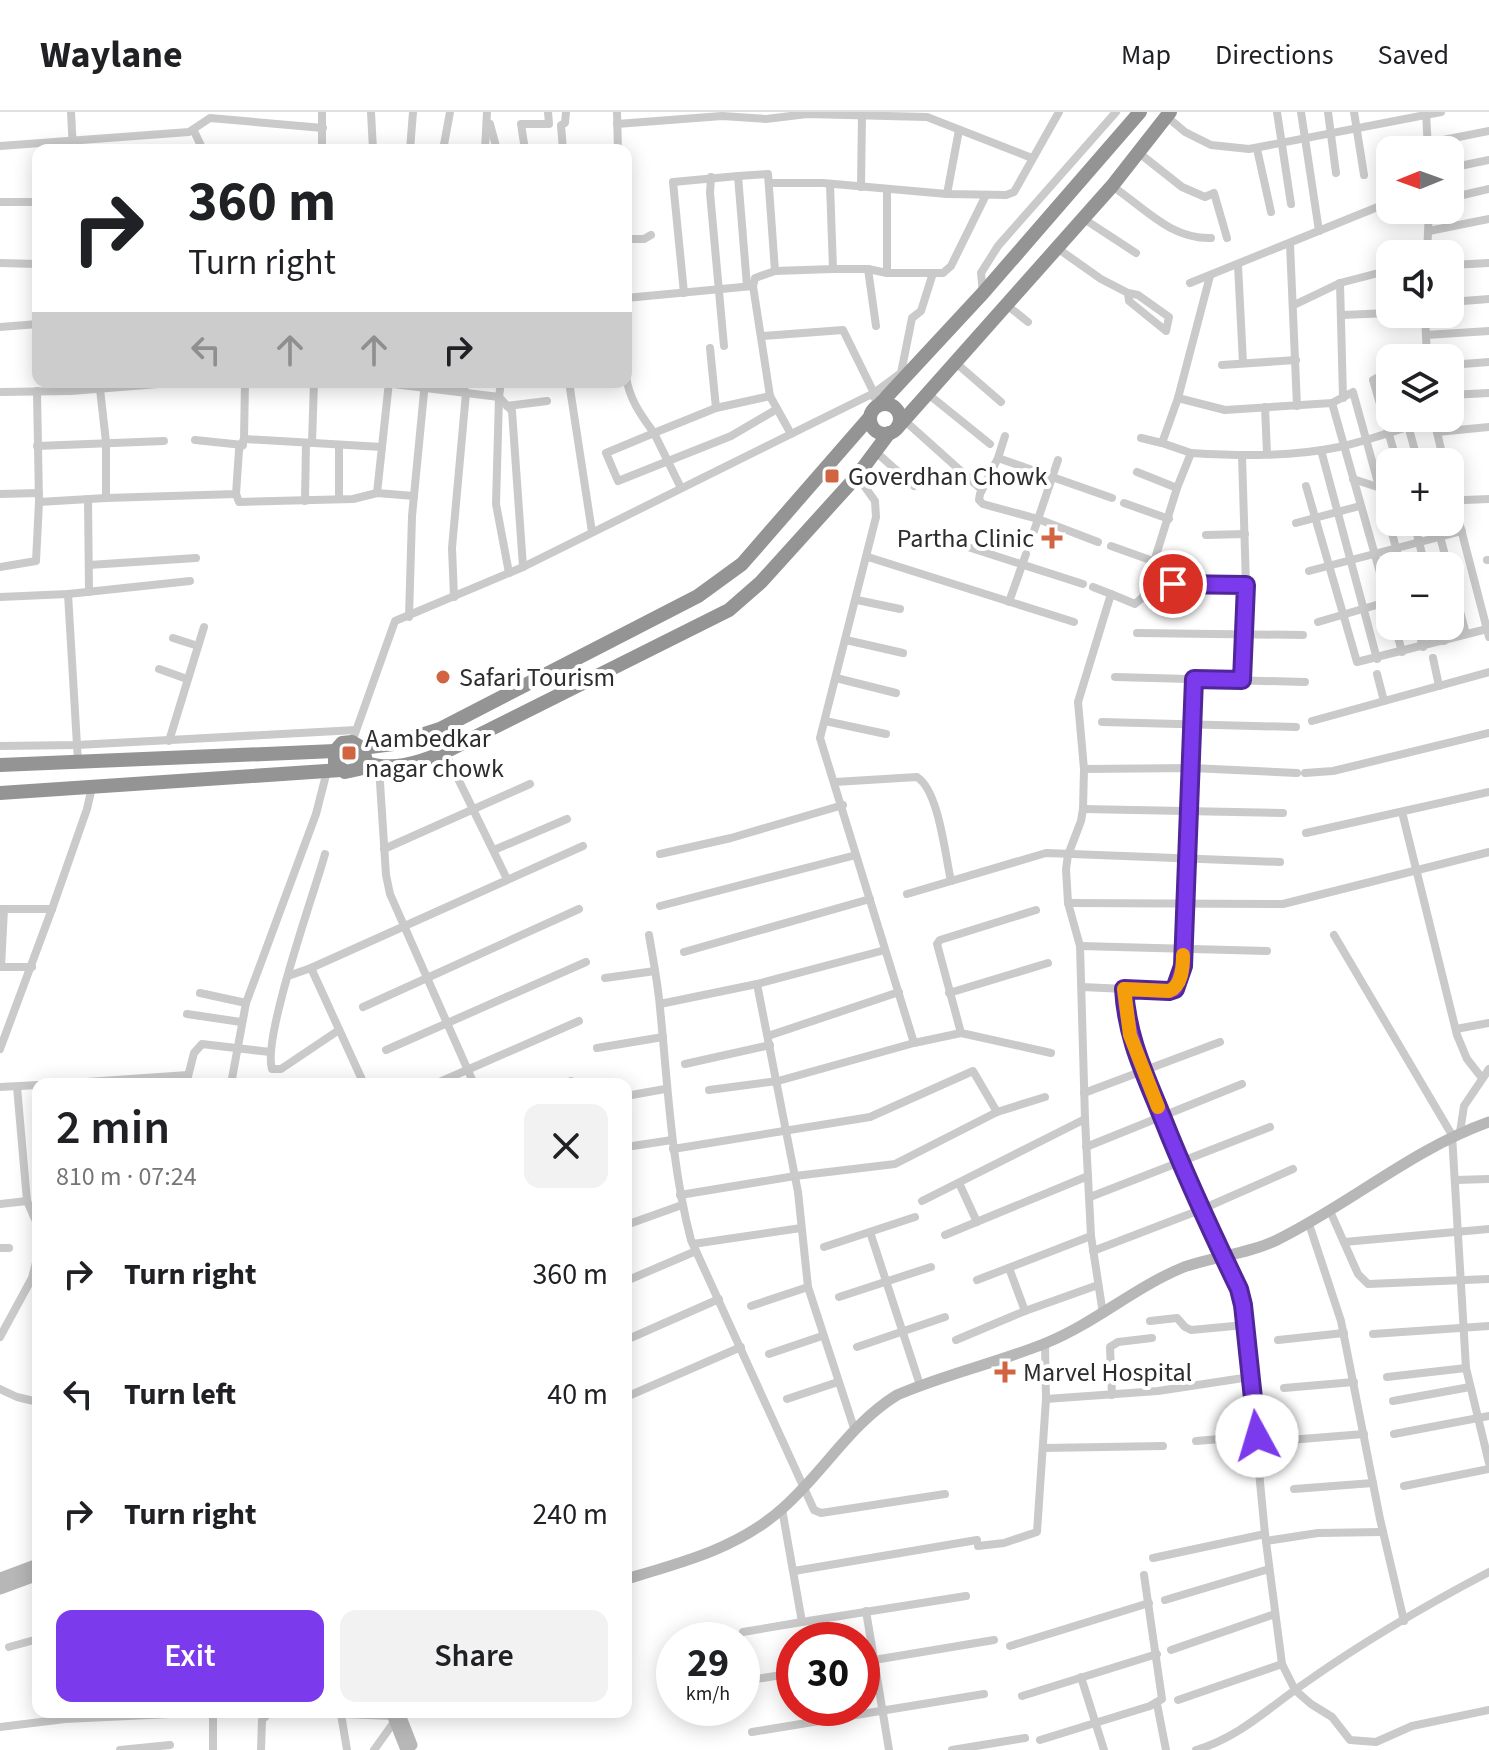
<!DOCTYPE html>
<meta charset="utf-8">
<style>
:root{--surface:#fff;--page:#f2f2f2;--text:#202124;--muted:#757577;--line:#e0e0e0;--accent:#7c3aed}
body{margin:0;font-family:"Source Sans 3",sans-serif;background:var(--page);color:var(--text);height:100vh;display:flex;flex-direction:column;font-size:30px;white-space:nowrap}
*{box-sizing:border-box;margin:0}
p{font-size:26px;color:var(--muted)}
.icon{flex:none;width:44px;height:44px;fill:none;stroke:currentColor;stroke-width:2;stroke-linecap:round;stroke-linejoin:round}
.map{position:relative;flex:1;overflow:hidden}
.drawer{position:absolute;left:32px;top:966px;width:600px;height:640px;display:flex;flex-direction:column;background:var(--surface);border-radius:16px;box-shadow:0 4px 20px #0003}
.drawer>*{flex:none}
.hud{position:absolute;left:32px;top:32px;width:600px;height:244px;border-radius:16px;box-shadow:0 4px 20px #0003;background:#fff;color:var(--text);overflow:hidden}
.needle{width:52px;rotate:269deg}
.tools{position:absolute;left:1376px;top:24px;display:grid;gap:16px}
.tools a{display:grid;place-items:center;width:88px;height:88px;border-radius:16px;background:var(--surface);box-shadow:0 4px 20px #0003;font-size:40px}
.speed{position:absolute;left:656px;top:1510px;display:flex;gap:16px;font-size:40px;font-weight:700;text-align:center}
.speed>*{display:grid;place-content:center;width:104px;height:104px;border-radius:50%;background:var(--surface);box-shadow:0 4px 20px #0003;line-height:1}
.speed small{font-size:20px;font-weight:400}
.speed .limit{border:12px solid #d22;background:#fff;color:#111}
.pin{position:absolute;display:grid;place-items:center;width:68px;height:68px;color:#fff;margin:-34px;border:4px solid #fff;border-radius:50%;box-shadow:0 2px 8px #0007}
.me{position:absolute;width:88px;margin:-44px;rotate:354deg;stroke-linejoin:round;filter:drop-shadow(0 0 6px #0008)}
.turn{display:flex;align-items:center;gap:28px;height:168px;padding:0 24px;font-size:36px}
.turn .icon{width:104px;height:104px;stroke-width:2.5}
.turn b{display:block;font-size:56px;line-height:68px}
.lanes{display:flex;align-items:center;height:76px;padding:0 24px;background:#0003;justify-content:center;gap:40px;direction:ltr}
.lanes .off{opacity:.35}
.round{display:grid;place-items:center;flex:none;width:84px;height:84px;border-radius:16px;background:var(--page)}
.summary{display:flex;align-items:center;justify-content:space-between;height:136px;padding:0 24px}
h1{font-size:48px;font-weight:600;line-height:60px}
.cta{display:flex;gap:16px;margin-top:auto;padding:16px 24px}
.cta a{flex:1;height:92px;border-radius:16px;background:var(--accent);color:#fff;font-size:32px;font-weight:600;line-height:92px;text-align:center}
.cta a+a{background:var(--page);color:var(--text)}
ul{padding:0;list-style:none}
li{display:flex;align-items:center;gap:24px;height:120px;padding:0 24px}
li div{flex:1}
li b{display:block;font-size:30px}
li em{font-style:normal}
header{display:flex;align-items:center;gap:48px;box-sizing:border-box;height:112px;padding:0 40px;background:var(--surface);border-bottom:2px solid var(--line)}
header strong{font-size:38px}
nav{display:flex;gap:44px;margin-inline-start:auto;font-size:28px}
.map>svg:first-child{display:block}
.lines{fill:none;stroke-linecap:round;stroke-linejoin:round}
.street{stroke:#cacaca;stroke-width:8}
.secondary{stroke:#b7b7b7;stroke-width:11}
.highway{stroke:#949494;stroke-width:14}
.route-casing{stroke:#51269a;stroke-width:20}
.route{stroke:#7c3aed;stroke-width:14}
.slow{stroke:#f59e0b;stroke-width:14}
.poi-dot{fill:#d16542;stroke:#fff;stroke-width:3}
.labels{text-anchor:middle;stroke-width:8;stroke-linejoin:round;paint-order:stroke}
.poi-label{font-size:26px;fill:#2d2d2d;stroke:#fff;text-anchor:start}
</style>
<header>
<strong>Waylane</strong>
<nav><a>Map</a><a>Directions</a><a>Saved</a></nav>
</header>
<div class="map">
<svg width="1489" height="1638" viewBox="0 0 1489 1638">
<rect width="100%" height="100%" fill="#fff"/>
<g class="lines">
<!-- street -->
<g class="street">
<polyline points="71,0 73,38"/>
<polyline points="322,0 322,38"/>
<polyline points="371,0 373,38"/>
<polyline points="617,0 618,38"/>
<polyline points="1277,0 1291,92"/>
<polyline points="1301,0 1319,119"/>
<polyline points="1328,0 1336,61"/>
<polyline points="1354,0 1364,63"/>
<polyline points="1426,0 1428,38"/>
<polyline points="1166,4 1185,20 1211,33 1249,37 1441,0"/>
<polyline points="490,12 497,38"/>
<polyline points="617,12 722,4 766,7 807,2 927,5 1032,46"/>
<polyline points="194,19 203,38"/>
<polyline points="1428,31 1489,19"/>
<polyline points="0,34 189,20 210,6 323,16"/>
<polyline points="1257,37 1271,100"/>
<polyline points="410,38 413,0"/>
<polyline points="443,38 450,0"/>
<polyline points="485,38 487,0"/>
<polyline points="525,38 521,12 549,12 548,0"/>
<polyline points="563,38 561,13 565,11 566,0"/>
<polyline points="1139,41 1182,75 1205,85 1214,81 1227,126"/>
<polyline points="1450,56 1489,48"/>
<polyline points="738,64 768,62 775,159"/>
<polyline points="711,65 710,81 724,234"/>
<polyline points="769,71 823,71 947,82 1006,83 1014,80 1059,0"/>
<path d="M1112,74C1145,96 1170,127 1211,126"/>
<polyline points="861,75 862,3"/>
<polyline points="947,82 959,18"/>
<polyline points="1450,86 1489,77"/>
<polyline points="0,90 38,90"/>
<polyline points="1084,107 1136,141"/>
<polyline points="1429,119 1489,107"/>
<polyline points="626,127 644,127 651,123"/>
<polyline points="1290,132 1297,294"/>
<polyline points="1057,136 1101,167 1128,181 1138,183 1169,205 1166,219 1129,189 1128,181"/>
<polyline points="1427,142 1429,98"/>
<polyline points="0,151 38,152"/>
<polyline points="1238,153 1243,251"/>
<polyline points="1450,153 1489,151"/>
<polyline points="833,157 868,157 887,161 887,78"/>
<polyline points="868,157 876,214"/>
<polyline points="887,161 933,161"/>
<polyline points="1190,171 1390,90"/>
<polyline points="1340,171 1343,286"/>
<polyline points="753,174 755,166 775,159 833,157 830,72"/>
<polyline points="684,181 673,70 738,64 747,174"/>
<polyline points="983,181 981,161 998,134 1116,0"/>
<polyline points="1450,190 1489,187"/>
<polyline points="1294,193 1340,171 1390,158"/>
<polyline points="1008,194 1028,210"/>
<polyline points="1425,202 1427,246"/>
<polyline points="1342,203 1390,201"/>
<polyline points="0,215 38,212"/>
<polyline points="1426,223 1489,219"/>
<polyline points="763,224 843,218 874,281 874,285"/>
<polyline points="710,236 716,296"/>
<polyline points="956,251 1001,290"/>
<polyline points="1222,253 1296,248"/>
<polyline points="1450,253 1489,250"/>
<polyline points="1390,259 1373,268 1397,350"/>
<path d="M626,264C629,287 641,303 654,321L716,296L770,284"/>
<polyline points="377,270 499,285 501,270"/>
<polyline points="569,270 592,420"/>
<polyline points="100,277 106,330 106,386 236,382 239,338 244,327 245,270"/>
<polyline points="37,279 39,390 106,386"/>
<polyline points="0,280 71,279 183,270"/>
<polyline points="928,282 990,332"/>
<polyline points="1450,283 1489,281"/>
<polyline points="499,285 496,392 509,461"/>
<polyline points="499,285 512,299 523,455"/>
<polyline points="1178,286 1225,298 1332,291 1353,280 1401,454"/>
<polyline points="1332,291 1390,496"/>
<polyline points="507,294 547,289"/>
<polyline points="1265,295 1267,342"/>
<polyline points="1406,306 1418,350"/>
<polyline points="904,308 982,378"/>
<polyline points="1436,316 1444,350"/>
<polyline points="1437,320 1489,315"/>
<polyline points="791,322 874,281 901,261 912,206 921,199 933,161 943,161 951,154 986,83"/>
<polyline points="1005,324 998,346 980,382 979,388 983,392 1038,407 1098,430"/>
<polyline points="1141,326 1162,331"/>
<polyline points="244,327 382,335"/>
<polyline points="195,328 243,333"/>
<polyline points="312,331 314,270"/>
<polyline points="339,333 339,387"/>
<polyline points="37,334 164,329"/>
<polyline points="1321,338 1377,547"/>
<polyline points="876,340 914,374"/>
<path d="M1191,341C1240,344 1291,345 1339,335C1371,328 1402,316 1434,307"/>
<polyline points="1242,344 1246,473 1242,568"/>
<polyline points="998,346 1112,386"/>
<polyline points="1137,360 1177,376"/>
<polyline points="857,364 875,389 876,405 820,626 914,931"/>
<polyline points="1353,367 1390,379"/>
<polyline points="1306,374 1357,550 1487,517"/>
<polyline points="1450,375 1489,525"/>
<polyline points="681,376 654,321 606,341 618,369 731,324 777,297"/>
<polyline points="377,381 389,270"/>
<polyline points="0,382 39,381"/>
<polyline points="236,382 239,390 353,387 377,381 414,384"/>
<polyline points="88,387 89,480"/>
<polyline points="1465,388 1489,387"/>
<polyline points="305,389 306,331"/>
<polyline points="1124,391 1169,407"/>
<polyline points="1414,410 1425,454"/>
<polyline points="1436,410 1448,454"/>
<polyline points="1296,411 1360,394"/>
<polyline points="1206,423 1245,422"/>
<polyline points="1032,425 1058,348"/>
<polyline points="943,427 1083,472"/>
<polyline points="1111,434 1153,449"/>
<polyline points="868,445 1074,510"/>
<polyline points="1487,448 1489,448"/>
<polyline points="89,453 196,446"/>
<polyline points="0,455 36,449 39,390"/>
<polyline points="1309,459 1462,419"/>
<polyline points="1450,462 1466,522"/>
<polyline points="1173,472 1246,473"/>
<polyline points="1093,475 1111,482"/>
<polyline points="68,482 78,650"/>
<polyline points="0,485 68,482 190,469"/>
<polyline points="454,485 452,436 466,281 462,270"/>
<polyline points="857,488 900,497"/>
<polyline points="1009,490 1026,442"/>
<polyline points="409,505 412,404 425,270"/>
<polyline points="1318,510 1390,489"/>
<polyline points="1395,514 1402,540"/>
<polyline points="1417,514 1423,535"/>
<polyline points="1440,514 1444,529"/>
<polyline points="1137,521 1303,523"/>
<polyline points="173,526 198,534"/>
<polyline points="846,528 903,541"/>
<polyline points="1433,546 1439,574"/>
<polyline points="159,557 187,567"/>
<polyline points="1377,562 1384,589"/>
<polyline points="1115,565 1305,570"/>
<polyline points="836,566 896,581"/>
<polyline points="825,609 886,622"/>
<polyline points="1312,609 1489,560"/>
<polyline points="1102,610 1296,615"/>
<polyline points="169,629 204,515"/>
<polyline points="352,630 395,509 523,455 791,322 770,284 753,174 626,186"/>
<polyline points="0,634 77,633 356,618"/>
<polyline points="445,640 507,767"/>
<polyline points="379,655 386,763 390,782 474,972"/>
<polyline points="1084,657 1192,656 1297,661"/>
<polyline points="1305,661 1333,659 1489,621"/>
<path d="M835,670L917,665C939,679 945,743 951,769"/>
<polyline points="1083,697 1283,701"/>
<polyline points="1402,700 1457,923 1467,947 1482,966"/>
<polyline points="1306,721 1489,680"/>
<polyline points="384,737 530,672"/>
<polyline points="494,738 567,707"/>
<path d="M325,742C314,782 262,926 272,957H281L339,918"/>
<polyline points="660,742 731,726 843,693"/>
<polyline points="907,782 1046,741 1280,750"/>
<polyline points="1068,791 1283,792 1489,740"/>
<polyline points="660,794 856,743"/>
<polyline points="1,797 52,797"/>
<path d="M649,823C653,847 658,872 660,896C668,974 671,1052 691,1128L814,1398L821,1401L945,1382"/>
<polyline points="1334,823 1452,1023 1466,1256 1489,1351"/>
<polyline points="1080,834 1267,839"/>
<polyline points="684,840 870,787"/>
<polyline points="0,855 32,855"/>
<polyline points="1,855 4,797"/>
<polyline points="311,856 364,972"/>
<polyline points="288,864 311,856 583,734"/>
<polyline points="605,866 655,859"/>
<polyline points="757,872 798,1080 808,1175 854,1316"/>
<polyline points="1082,875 1169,879 1178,872 1184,838 1194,567"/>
<path d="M1124,877C1127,927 1145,962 1163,1007C1186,1065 1212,1121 1239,1177L1243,1193L1265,1422L1282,1552L1295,1578L1311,1592L1332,1605L1350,1628L1376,1630L1412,1614L1489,1598"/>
<polyline points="200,881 246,891"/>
<polyline points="949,881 1048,851"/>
<polyline points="660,892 757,872 885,838"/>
<polyline points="363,895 579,797"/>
<polyline points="187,902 241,910"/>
<polyline points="1456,917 1489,911"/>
<polyline points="961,921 937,832 940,828 1036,798"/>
<polyline points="768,924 899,880"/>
<polyline points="597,936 663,925"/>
<polyline points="0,937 52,797 87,697 92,675"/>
<polyline points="386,938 586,850"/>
<polyline points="685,952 770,933"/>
<polyline points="571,969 572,972"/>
<polyline points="58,972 188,963"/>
<polyline points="186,972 194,941 202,932 270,940"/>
<polyline points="231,972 246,891 316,702 327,659"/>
<polyline points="435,972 579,909"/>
<polyline points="0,975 38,973"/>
<polyline points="17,975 27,1089 38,1114"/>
<polyline points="709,978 778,969 914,931 961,921 1051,941"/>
<polyline points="1084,981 1220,930"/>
<polyline points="626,984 665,977"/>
<polyline points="1460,1020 1464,994 1489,957"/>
<polyline points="626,1035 672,1028"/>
<polyline points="1086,1035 1242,972"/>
<polyline points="673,1037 870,1005 973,959 997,1000"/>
<polyline points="1456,1068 1489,1067"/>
<polyline points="959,1071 977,1110"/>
<polyline points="680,1083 795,1064 895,1052 997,1000 1045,985"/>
<polyline points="1090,1085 1270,1015"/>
<polyline points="922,1089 1085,1007"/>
<polyline points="0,1092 27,1089"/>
<polyline points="1330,1099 1358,1162 1368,1172 1489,1167"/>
<polyline points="1309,1112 1341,1209 1380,1407 1404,1509"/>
<polyline points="626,1113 682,1093"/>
<polyline points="870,1120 920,1273"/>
<polyline points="945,1123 1088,1064"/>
<polyline points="1344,1130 1489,1117"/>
<polyline points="693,1132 801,1116"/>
<polyline points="824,1135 915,1105"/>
<polyline points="0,1136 9,1136"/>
<polyline points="1093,1139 1200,1098 1293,1057"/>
<polyline points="977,1168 1091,1124"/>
<polyline points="626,1169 696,1139"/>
<polyline points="839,1185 931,1155"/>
<polyline points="751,1194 808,1175"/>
<polyline points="1025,1199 1098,1173"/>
<polyline points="1103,1202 1091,1124 1085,1007 1080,834 1068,791 1066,757 1068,743 1081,709 1083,697 1084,657 1078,590 1111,482 1135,492 1143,485 1177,376 1191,341 1162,331 1178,286 1210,164"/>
<polyline points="1150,1209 1177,1206 1185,1215 1191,1218 1245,1213"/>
<polyline points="1373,1222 1489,1214"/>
<polyline points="0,1225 32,1166 38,1143"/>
<polyline points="626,1228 719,1187"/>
<polyline points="956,1228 1025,1199 1009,1156"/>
<polyline points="1278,1228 1344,1221"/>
<polyline points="857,1235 945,1205"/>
<polyline points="769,1242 822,1224"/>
<polyline points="1387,1265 1466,1256"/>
<polyline points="1284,1276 1354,1270"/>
<polyline points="0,1277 17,1285 38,1290"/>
<polyline points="1112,1283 1110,1235 1118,1230 1152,1226"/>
<polyline points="626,1285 741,1235"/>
<polyline points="787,1287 838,1270"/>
<polyline points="1046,1287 1158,1279 1250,1265"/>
<polyline points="1393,1289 1470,1275"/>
<polyline points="1394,1322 1489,1304"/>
<polyline points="1289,1328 1364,1322"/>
<polyline points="1196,1329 1257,1324"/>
<polyline points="1044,1336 1163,1334"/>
<polyline points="1404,1374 1489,1357"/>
<polyline points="1294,1377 1373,1371"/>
<polyline points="782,1397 802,1510 966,1484"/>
<polyline points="1266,1429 1318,1421 1383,1420"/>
<polyline points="978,1434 1004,1431 1037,1420 1046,1287 1045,1231"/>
<polyline points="1153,1446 1265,1422"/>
<polyline points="794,1459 977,1428"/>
<polyline points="1165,1488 1269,1457"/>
<polyline points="866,1499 889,1638"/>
<polyline points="743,1520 802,1510"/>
<polyline points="1010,1534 1149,1491"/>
<polyline points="9,1535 38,1527"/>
<polyline points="1171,1538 1275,1502"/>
<polyline points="862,1550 994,1528"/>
<polyline points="1081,1565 1104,1638"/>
<polyline points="750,1568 794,1561"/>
<polyline points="1022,1584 1157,1542"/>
<polyline points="1178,1588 1282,1552"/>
<polyline points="1157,1592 1166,1638"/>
<polyline points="292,1600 392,1604"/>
<polyline points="341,1602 347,1638"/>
<polyline points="0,1615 65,1607 213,1600"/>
<polyline points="752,1620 984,1582"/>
<polyline points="1040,1628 1150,1594 1162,1587 1144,1463"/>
<polyline points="120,1638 170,1633"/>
<polyline points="213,1638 213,1600"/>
<polyline points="261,1638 262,1608 270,1600"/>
<polyline points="374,1638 394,1610"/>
<polyline points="952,1638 1025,1626"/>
<path d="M1196,1638C1240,1625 1268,1596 1305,1571C1363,1530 1426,1493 1489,1460"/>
</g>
<!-- secondary -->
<g class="secondary">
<polyline points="0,1466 38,1452"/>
<path d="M626,1467C681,1451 739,1436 783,1396C824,1360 850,1312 897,1283C945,1262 997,1251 1046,1231C1095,1211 1135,1175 1184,1155C1215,1144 1248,1142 1277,1128C1350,1092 1413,1037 1489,1010"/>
<polyline points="0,1477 38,1463"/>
<polyline points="391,1600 406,1638"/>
<polyline points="399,1600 412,1633"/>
</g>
<!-- highway -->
<g class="highway">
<circle cx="885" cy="307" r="15"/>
<polyline points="879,293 983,181 1140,0"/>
<polyline points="897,316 1112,74 1170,0"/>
<polyline points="362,636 365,645 359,657 345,660 335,652 335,639 342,631 352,630 362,636 393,632 440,617 698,484 742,452 870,305"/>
<path d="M364,650C392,660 418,651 445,640L729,498L761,470L857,364L889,321"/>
<polyline points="0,653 335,639"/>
<polyline points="0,681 341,658"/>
</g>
</g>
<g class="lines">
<defs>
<path id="route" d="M1173,472L1246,473L1242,568L1194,567L1183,854L1175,877L1169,879L1124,877C1127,927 1145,962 1163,1007C1186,1065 1212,1121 1239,1177L1243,1193L1257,1324"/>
</defs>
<!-- route casing -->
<use href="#route" class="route-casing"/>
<!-- route -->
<use href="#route" class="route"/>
<!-- slow -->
<path class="slow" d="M1158,995L1130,923L1124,877L1169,879C1182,874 1183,855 1183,843"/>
</g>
<!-- markers -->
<g class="poi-dot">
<rect x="824" y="356" width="16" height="16" rx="4"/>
<path d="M1048 414h8v8h8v8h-8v8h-8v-8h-8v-8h8z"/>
<circle cx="443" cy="565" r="8"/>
<rect x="341" y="633" width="16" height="16" rx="4"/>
<path d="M1001 1248h8v8h8v8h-8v8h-8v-8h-8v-8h8z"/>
</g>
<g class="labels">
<!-- poi labels -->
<g class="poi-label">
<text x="848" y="373">Goverdhan Chowk</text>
<text x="1034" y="435" text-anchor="end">Partha Clinic</text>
<text x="459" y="574">Safari Tourism</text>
<text x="365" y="635">Aambedkar<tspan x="365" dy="30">nagar chowk</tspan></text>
<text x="1023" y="1269">Marvel Hospital</text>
</g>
</g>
</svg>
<div class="tools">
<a><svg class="needle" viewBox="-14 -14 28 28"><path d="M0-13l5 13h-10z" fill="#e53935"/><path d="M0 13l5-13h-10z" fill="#757577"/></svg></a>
<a><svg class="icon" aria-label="sound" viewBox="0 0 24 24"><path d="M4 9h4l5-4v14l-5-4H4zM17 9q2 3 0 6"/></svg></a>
<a><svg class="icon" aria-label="layers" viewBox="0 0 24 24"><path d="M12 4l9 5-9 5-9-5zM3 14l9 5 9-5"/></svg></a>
<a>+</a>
<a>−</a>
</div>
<div class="speed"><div>29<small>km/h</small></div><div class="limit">30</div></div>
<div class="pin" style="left:1173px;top:472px;background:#d93025"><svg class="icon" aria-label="arrive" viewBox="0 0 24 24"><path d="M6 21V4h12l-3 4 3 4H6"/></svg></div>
<svg class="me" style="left:1257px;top:1324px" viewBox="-20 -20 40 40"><circle r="19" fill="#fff"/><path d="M0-13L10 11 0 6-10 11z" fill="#7c3aed"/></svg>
<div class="hud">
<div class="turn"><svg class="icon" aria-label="right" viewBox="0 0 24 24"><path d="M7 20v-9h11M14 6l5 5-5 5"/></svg><div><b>360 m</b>Turn right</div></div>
<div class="lanes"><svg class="icon off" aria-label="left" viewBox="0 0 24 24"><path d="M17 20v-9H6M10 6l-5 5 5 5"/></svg><svg class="icon off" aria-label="ahead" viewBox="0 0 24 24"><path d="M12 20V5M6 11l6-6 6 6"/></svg><svg class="icon off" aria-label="ahead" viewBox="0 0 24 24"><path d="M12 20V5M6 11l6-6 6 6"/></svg><svg class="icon" aria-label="right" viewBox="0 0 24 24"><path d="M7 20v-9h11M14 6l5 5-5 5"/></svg></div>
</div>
<section class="drawer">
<div class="summary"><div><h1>2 min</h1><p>810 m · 07:24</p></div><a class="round"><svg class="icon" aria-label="close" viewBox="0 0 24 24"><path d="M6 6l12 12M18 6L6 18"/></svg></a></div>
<ul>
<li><svg class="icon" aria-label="right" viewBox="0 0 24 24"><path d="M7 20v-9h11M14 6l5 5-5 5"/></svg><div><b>Turn right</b></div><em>360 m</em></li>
<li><svg class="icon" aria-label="left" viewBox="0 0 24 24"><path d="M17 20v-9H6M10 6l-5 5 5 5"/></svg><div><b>Turn left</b></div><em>40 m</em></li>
<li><svg class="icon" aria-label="right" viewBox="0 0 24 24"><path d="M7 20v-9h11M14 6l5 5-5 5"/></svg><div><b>Turn right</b></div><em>240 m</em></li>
</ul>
<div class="cta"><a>Exit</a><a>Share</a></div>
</section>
</div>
